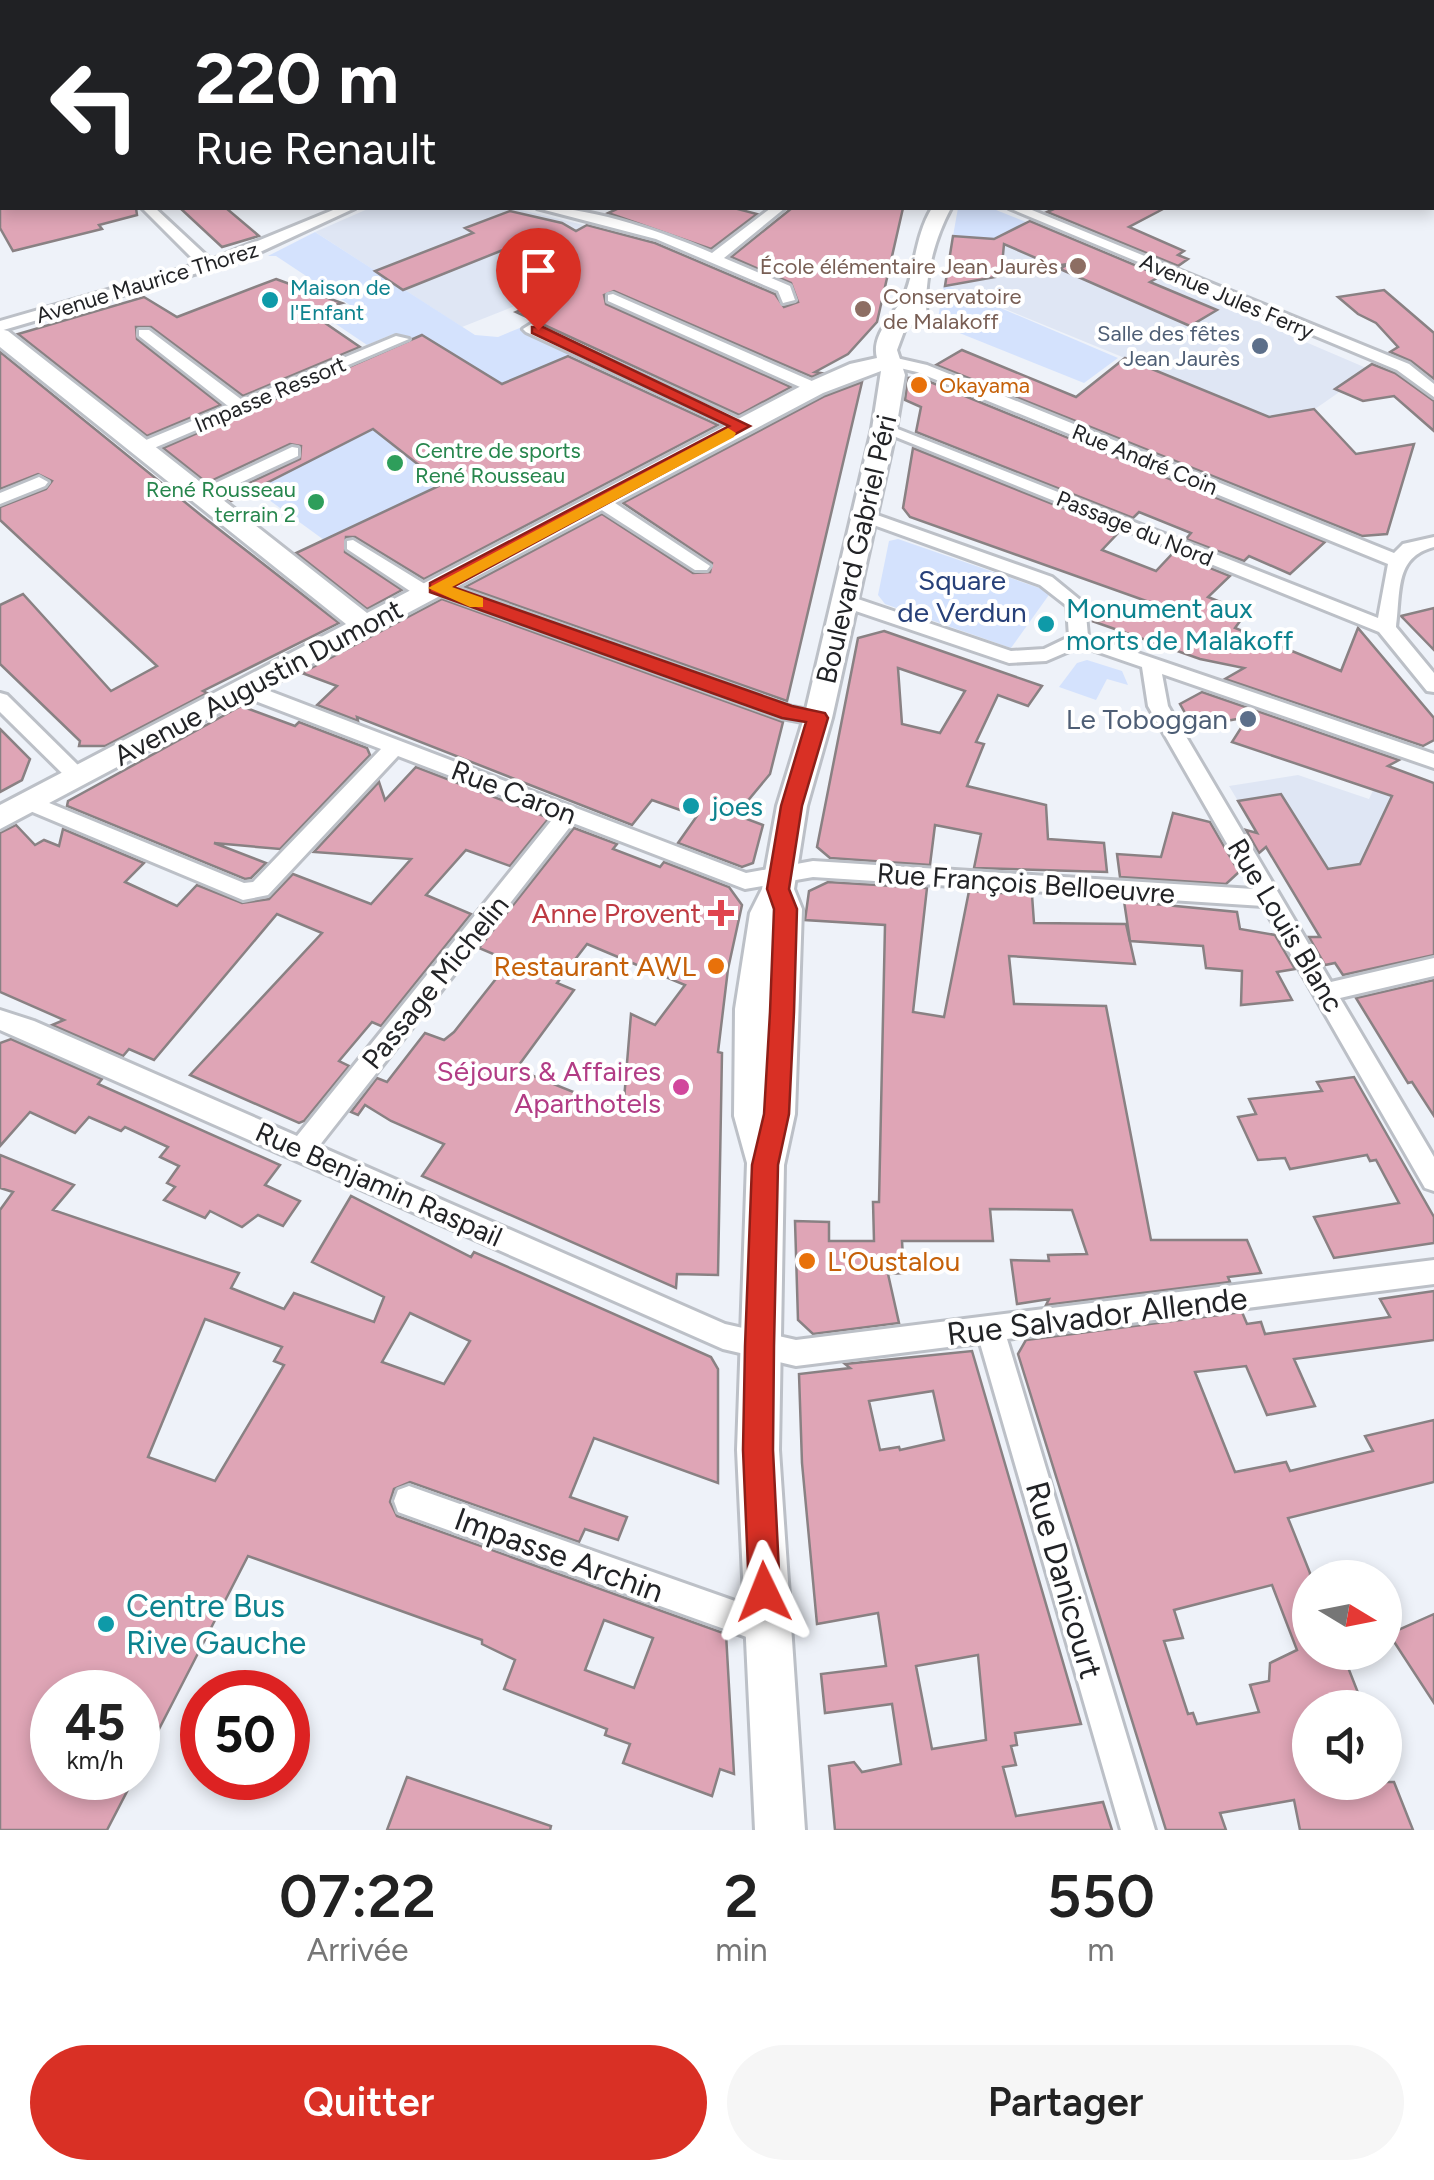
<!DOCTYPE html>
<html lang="fr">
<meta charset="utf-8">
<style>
:root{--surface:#fff;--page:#f6f6f6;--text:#222;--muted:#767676;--accent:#d93025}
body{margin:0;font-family:Figtree,sans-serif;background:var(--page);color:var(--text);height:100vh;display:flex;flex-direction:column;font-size:38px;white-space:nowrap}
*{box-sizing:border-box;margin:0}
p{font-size:32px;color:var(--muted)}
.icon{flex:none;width:55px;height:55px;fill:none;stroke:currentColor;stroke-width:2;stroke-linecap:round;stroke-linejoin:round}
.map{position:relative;height:1830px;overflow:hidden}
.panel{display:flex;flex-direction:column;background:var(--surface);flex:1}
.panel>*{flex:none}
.top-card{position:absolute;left:0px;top:0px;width:1435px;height:210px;box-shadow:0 5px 15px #0003;background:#202124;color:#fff;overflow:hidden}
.needle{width:65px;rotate:100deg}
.controls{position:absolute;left:1292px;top:1560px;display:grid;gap:20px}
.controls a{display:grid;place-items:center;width:110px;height:110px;border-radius:50%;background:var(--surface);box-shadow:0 5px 15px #0003;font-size:50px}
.speed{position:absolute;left:30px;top:1670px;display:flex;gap:20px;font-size:50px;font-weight:700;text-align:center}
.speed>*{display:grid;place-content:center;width:130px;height:130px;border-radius:50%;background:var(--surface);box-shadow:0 5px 15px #0003;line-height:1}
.speed small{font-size:25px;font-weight:400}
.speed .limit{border:15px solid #d22;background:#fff;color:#111}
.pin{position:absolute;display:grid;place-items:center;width:85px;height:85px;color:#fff;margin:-102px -42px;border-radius:50% 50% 50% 0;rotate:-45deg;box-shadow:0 0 10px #0007}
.pin .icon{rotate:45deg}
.me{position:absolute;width:110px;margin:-55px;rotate:358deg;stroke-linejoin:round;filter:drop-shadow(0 0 8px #0008)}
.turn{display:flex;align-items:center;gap:35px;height:210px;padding:0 30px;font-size:45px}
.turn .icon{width:130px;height:130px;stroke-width:2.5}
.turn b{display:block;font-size:70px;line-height:85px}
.eta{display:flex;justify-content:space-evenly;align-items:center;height:170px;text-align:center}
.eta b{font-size:60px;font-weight:600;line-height:70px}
.action{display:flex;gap:20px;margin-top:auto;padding:20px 30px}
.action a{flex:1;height:115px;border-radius:60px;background:var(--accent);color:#fff;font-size:40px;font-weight:600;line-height:115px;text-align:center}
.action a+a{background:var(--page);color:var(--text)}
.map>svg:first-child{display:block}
.built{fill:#dfe6f4}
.green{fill:#d4e2fd}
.building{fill:#dfa5b6;stroke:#898183;stroke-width:2.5;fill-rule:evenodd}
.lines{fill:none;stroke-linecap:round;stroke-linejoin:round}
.street-casing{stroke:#bcc0c7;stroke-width:6}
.secondary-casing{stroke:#bcc0c7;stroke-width:6}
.street{fill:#fff;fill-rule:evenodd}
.secondary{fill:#fff;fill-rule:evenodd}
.rail{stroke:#75777b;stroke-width:4;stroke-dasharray:6 6;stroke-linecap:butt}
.route{fill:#d93025;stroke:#8d1f18;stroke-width:2.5}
.slow{fill:#f59e0b}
.education-dot{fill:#8d6e63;stroke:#fff;stroke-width:4}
.culture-dot{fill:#0f9aa8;stroke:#fff;stroke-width:4}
.service-dot{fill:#5c6f8a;stroke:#fff;stroke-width:4}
.food-dot{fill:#e8710a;stroke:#fff;stroke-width:4}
.leisure-dot{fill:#2e9e5b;stroke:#fff;stroke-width:4}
.health-dot{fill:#e0444e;stroke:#fff;stroke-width:4}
.hotel-dot{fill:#d1479c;stroke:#fff;stroke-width:4}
.labels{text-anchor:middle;stroke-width:8;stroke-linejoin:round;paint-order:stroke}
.far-education-label{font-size:22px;fill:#785e54;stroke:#fff;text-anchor:end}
.far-street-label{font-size:22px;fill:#222326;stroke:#fff}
.far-culture-label{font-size:22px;fill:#0d838f;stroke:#fff;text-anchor:start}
.far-service-label{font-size:22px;fill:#4e5e75;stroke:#fff;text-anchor:end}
.far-food-label{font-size:22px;fill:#c56008;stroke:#fff;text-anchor:start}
.far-leisure-label{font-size:22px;fill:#27864d;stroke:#fff;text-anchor:start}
.street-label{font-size:28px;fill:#222326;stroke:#fff}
.park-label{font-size:28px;fill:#274079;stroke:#fff}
.culture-label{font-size:28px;fill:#0d838f;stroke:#fff;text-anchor:start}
.service-label{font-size:28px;fill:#4e5e75;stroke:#fff;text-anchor:end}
.health-label{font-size:28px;fill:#be3a42;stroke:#fff;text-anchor:end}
.food-label{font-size:28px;fill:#c56008;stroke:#fff;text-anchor:end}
.hotel-label{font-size:28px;fill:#b23c85;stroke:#fff;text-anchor:end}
.near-street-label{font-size:32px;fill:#222326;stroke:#fff}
.near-culture-label{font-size:32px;fill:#0d838f;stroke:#fff;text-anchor:start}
</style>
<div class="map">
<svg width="1434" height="1830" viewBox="0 0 1434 1830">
<rect width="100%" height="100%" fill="#eef2f9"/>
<!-- built -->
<g class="built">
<polygon points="370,208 513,208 654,242 586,278 462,327 315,232"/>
<polygon points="1026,222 1371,370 1315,409 1269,417 944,284 953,236 994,239"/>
<polygon points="1385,765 1434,783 1434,877 1301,906 1229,786 1298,775 1369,799"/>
</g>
<!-- green -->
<g class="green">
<polygon points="958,208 991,208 1026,222 994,239 953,236"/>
<polygon points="315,232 475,335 498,337 527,325 542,338 646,388 324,540 254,489 369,431 476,369 423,335 405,342 393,334 367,345 330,320 356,309 276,256 268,256"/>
<polygon points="944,284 1118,358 1084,383 937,324"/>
<polygon points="898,539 1051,592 1011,648 885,604 878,595 889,541"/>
<polygon points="1087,660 1122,671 1128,685 1107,679 1096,700 1059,687 1077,663"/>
</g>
<!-- building -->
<g class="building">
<polygon points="0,208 136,208 137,215 99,225 102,229 13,251 0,228"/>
<polygon points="180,208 226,208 259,236 222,247"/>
<polygon points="619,208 734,208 757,214 711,249 608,213"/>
<polygon points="792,208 903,208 877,322 848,354 815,372 821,373 812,377 614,291 604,295 606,304 791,387 739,415 516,312 530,306 525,303 564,287 503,250 403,290 375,271 473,233 465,228 510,211 562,223 576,231 587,225 655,243 775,294 784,307 798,302 791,283 731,257"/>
<polygon points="1056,208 1165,208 1129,227 1184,251 1178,255 1188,259 1178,266 1047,212"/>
<polygon points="1030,221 1161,276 1150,282 1217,310 1190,326 1060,269 1068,264 1054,266 1004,244 1001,276 945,286 953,236 994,239"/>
<polygon points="276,279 342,303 309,312 360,347 243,396 151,327 136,327 137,339 221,405 147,436 18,334 144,297 177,317"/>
<polygon points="1384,290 1434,333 1434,379 1411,361 1390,352 1398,347 1376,323 1358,314 1338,297"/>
<polygon points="422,335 502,384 568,356 718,425 424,579 355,537 346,537 345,552 402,590 367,609 296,553 443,484 373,429 231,501 223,495 300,459 301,446 290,444 207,483 163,448"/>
<polygon points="962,350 1076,397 1125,358 1269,417 1314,409 1356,454 1414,444 1387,534 1362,536 936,365"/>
<polygon points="0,352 202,516 339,623 203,691 207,693 105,746 79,746 80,741 0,664 0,605 23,594 111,691 157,666 0,520 0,507 46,489 52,481 38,474 0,489"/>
<polygon points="1372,364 1395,373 1434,401 1434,431 1394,396 1363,401 1335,389"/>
<polygon points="918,377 1325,542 1290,574 1249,556 1244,561 1186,539 1191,533 1139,512 1133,518 916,432 921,407 905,400 908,378"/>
<polygon points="862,382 787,701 465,587 602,514 693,573 710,572 712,563 623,503 825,396"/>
<polygon points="913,448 1120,531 1102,550 1156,571 1173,553 1230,576 1208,597 1235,608 1251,606 1235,628 1341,671 1358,628 1434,718 1434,740 1423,746 1225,679 1244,668 1200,659 1092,621 1180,613 910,517 903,508"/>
<polygon points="442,599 783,722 770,774 736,815 763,825 753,863 742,867 678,843 697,816 652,800 632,825 357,717 358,721 317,705 337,686 302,673"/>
<polygon points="1434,608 1434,650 1401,616"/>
<path d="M884,631L1042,686L1028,706L998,695L976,742L984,744L967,786L1046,805L1048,839L1104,843L1107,872L974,868L981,834L935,825L930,865L830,858L817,847L858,638ZM898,668L965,691L940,733L902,724Z"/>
<polygon points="1202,692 1399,760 1388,766 1434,783 1434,955 1343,975 1335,963 1325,965 1309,937 1320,937 1266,847 1259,853 1246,830 1257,833 1238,801 1281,794 1328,869 1360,864 1392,796 1232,742 1248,717 1193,727 1180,704"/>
<polygon points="241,706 295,726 299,722 367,748 370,755 280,849 214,843 266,863 251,878 245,879 67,806 68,801"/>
<polygon points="0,729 30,759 22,780 0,792"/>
<polygon points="416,767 549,818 510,866 466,850 426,895 471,914 381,1026 372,1022 339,1061 349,1066 304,1121 299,1123 190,1075 322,933 277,914 154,1060 129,1049 123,1056 52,1025 64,1020 0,992 0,833 16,825 35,845 44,840 59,846 63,829 144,863 125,882 177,906 197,885 242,903 269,899 293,874 371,904 411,859 314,852 379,782 385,800"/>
<polygon points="1173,813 1210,822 1239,872 1226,884 1120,877 1117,854 1161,857"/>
<path d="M574,828L617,844L613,849L660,867L664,862L729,887L742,905L728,969L718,1052L722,1053L718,1275L677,1274L676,1288L422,1176L444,1144L391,1121L365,1105L358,1115L351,1112L377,1078L387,1082L425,1033L444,1040L454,1032L510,961L479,948ZM587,944L685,985L655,1025L631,1014L623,1112L516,1069L574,990L557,983Z"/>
<polygon points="828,882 927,888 913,1012 944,1017 969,891 1032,895 1034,923 1126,924 1135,964 1009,956 1014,1004 1106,1006 1151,1240 1247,1240 1261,1273 1228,1277 1230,1282 1046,1305 1049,1299 1017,1304 1011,1260 1049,1261 1048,1255 1087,1254 1072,1210 990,1209 993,1241 902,1241 904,1273 888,1274 899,1323 813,1334 798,1320 795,1221 829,1222 829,1241 874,1241 873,1202 879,1202 885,925 805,920 809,891"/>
<polygon points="1124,901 1237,912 1240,929 1275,935 1295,969 1277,972 1292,1000 1241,1005 1242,971 1206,968 1203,946 1130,941"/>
<polygon points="1434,980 1434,1116 1412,1082 1408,1083 1356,998"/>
<polygon points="11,1039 102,1079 98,1084 280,1165 265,1185 300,1201 283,1226 258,1215 242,1227 210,1211 205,1218 164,1200 175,1187 167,1183 179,1166 160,1157 168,1147 125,1127 121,1131 89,1117 75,1133 30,1112 0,1146 0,1043"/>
<polygon points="1354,1077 1434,1217 1434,1243 1334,1258 1314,1217 1399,1203 1376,1160 1370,1161 1367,1155 1290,1169 1285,1158 1258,1160 1238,1117 1256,1114 1249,1099 1322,1091 1317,1082"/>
<path d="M0,1155L74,1185L53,1210L239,1273L231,1288L284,1309L294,1293L374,1322L384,1297L312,1262L351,1196L471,1257L474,1252L711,1357L718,1369V1483L594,1438L570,1497L627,1517L618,1540L585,1529L579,1542L410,1482L394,1489L390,1502L397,1516L726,1634L734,1774L720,1769L712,1796L623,1763L630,1744L605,1735L607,1729L504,1689L515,1660L482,1644V1640L248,1556L138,1770V1692H52V1778H134L107,1830H0V1210L13,1192L0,1188ZM410,1313L470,1341L444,1384L382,1362ZM205,1319L282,1347L274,1361L284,1365L215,1481L148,1457ZM604,1620L653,1638L634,1688L585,1670Z"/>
<path d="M1434,1291V1340L1294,1359L1315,1406L1267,1415L1246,1366L1195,1372L1235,1472L1286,1462L1290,1471L1373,1451L1365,1436L1434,1420V1482L1288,1518L1310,1573V1652H1342L1364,1708H1310V1782H1394L1413,1830H1300L1294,1800L1220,1813L1226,1830H1166L1018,1354L1026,1340L1242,1312L1247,1324L1261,1322L1265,1334L1390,1317L1380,1299ZM1272,1585L1297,1650L1270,1663L1269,1681L1250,1685L1259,1712L1197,1724L1193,1713L1188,1714L1164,1641L1183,1638L1174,1610Z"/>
<path d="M972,1351L1081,1724L1015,1733L1017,1745L1011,1746L1016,1765L1003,1767L1016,1816L1103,1802L1112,1830H835L829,1766L854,1762L862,1772L901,1764L892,1704L825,1713L821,1674L886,1666L878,1613L817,1624L802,1463L799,1374L850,1368L845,1364ZM933,1391L944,1440L900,1450L899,1447L880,1450L869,1401ZM978,1655L986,1740L932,1749L916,1666Z"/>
<polygon points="1434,1614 1434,1703 1389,1634"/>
<polygon points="407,1777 551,1826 550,1830 387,1830"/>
</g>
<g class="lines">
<defs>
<g id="street">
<polygon points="536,0 551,0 553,2 539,2"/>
<polygon points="1405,0 1426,0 1428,2 1408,2"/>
<rect x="0" y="47" width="2" height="6"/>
<rect x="0" y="116" width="2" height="8"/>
<polygon points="142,208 155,208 211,260 338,208 355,208 245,259 0,331 0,321 198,264"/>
<path d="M537,208C587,205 665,233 712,253L771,208H785L724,258L790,286L795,300L783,303L778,291L656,239Z"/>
<polygon points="1009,208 1027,208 1409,364 1434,384 1434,397 1397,370"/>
<polygon points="613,294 821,385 823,388 809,391 608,301 608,295"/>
<polygon points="531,324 748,423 750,426 736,429 526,332 523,329"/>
<polygon points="139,330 149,330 242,400 396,336 409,339 140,454 134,453 134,445 228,406 139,336"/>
<path d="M892,357L927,365L1394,553L1403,544L1434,537V547C1394,557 1401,592 1396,627L1434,673V692L1427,691L1379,632L876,429L890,426L1378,618L1388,564L917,372L887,365L884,362Z"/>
<polygon points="292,447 298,448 298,456 205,499 199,500 190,495"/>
<polygon points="39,477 48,482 45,486 0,504 0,493"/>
<polygon points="600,496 606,497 710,566 707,570 695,570 594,505 594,497"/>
<polygon points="863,510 1052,577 1085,604 1088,636 1434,754 1434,768 1162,674 1168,706 1331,982 1434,958 1434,976 1340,998 1434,1157 1434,1191 1425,1188 1263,906 813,877 745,889 573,823 319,1146 725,1324 796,1340 1434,1260 1434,1284 1007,1339 1155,1830 1121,1830 980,1343 796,1366 723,1349 0,1030 0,1010 34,1021 297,1136 555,816 398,756 268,895 243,900 23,808 19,803 30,796 37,798 244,883 253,882 381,749 258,702 240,687 250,681 272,692 746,873 813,861 1253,889 1148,706 1142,667 1081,646 1046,661 1009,663 838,605 838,597 852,597 1011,651 1044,649 1069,637 1067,606 1040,585 857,519 854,515"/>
<polygon points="353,540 428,586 437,581 443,583 792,707 825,713 828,718 818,725 782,718 435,593 433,597 419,597 347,549 347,541"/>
<polygon points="0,693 7,695 85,772 88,777 85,782 71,782 0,712"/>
<polygon points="409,1486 766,1612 777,1617 782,1628 777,1639 766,1644 409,1516 398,1512 394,1501 398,1490"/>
</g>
<g id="secondary">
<polygon points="603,0 621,0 622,2 605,2"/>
<rect x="1432" y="122" width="2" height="11"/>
<path d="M932,208H951C933,241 923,283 927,320L916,327L907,323L897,350L905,375L896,429L832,718L807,806L794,889L802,909L795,1114L784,1165L779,1450L805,1830H755L737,1450L747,1163L734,1116L735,1009L750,913L762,889L777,806L804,718L872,429L881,371L823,393L0,829V805L346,624L0,347V329L8,331L367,613L807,383L850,364L877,358C871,337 891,317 902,300C915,278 913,239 932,208Z"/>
</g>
</defs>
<!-- street casing -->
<use href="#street" class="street-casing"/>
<!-- secondary casing -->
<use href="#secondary" class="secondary-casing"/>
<!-- street -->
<use href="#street" class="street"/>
<!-- secondary -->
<use href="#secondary" class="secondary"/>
<!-- rail -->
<g class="rail">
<polyline points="971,0 999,2"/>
<polyline points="1028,0 1045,2"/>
<polyline points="1114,0 1131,2"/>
<polyline points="1199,0 1207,2"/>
<polyline points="1238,0 1245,2"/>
<polyline points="35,2 52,0"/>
<polyline points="75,2 92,0"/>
<polyline points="103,2 120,0"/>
<polyline points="148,2 165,0"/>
<polyline points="246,2 271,0"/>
</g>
</g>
<!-- route -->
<polygon class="route" points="532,327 543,327 750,426 453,587 792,706 825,713 828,718 802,806 789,889 797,909 794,1012 789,1114 778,1165 774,1346 773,1450 780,1592 775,1604 764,1608 753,1604 749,1592 743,1450 745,1346 752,1165 764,1114 770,1012 774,909 767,889 781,806 806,722 782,718 430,592 430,583 729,426 532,333"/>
<!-- slow -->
<polygon class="slow" points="728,428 736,433 734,437 452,587 483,598 483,607 470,607 428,588"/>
<!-- markers -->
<g class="education-dot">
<circle cx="1078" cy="266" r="10"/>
<circle cx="863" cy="309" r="10"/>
</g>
<g class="culture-dot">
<circle cx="270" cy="300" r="10"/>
<circle cx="1046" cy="624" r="10"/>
<circle cx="691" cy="806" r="10"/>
<circle cx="106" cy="1624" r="10"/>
</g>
<g class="service-dot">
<circle cx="1260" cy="346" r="10"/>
<circle cx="1248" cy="719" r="10"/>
</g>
<g class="food-dot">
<circle cx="919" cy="385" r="10"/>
<circle cx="716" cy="966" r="10"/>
<circle cx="807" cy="1261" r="10"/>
</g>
<g class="leisure-dot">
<circle cx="395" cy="463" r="10"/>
<circle cx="316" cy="502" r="10"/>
</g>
<path class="health-dot" d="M716 898h10v10h10v10h-10v10h-10v-10h-10v-10h10z"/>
<circle class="hotel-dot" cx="681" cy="1087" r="10"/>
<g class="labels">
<!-- far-education labels -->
<g class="far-education-label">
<text x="1058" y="274">École élémentaire Jean Jaurès</text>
<text x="883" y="304" text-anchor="start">Conservatoire<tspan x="883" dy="25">de Malakoff</tspan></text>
</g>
<!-- far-street labels -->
<g class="far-street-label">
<text transform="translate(147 282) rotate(-17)" y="8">Avenue Maurice Thorez</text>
<text transform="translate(1227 296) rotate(23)" y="8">Avenue Jules Ferry</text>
<text transform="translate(270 394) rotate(-23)" y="8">Impasse Ressort</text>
<text transform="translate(1145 459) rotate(22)" y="8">Rue André Coin</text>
<text transform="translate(1135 528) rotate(22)" y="8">Passage du Nord</text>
</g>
<!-- far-culture labels -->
<g class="far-culture-label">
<text x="290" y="295">Maison de<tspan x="290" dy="25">l'Enfant</tspan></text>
</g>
<!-- far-service labels -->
<g class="far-service-label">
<text x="1240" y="341">Salle des fêtes<tspan x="1240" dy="25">Jean Jaurès</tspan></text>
</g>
<!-- far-food labels -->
<g class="far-food-label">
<text x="939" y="393">Okayama</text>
</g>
<!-- far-leisure labels -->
<g class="far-leisure-label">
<text x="415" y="458">Centre de sports<tspan x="415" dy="25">René Rousseau</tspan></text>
<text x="296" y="497" text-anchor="end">René Rousseau<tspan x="296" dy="25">terrain 2</tspan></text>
</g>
<!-- street labels -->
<g class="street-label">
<text transform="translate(856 549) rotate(-77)" y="10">Boulevard Gabriel Péri</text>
<text transform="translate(258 682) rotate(-28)" y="10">Avenue Augustin Dumont</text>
<text transform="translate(514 792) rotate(21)" y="10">Rue Caron</text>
<text transform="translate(1026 883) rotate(4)" y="10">Rue François Belloeuvre</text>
<text transform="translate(1286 925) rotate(59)" y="10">Rue Louis Blanc</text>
<text transform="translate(435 982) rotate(-51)" y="10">Passage Michelin</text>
<text transform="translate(379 1184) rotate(24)" y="10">Rue Benjamin Raspail</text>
</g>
<!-- park labels -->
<g class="park-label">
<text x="962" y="590">Square<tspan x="962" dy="32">de Verdun</tspan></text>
</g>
<!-- culture labels -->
<g class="culture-label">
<text x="1066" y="618">Monument aux<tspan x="1066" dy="32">morts de Malakoff</tspan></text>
<text x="711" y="816">joes</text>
</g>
<!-- service labels -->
<g class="service-label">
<text x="1228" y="729">Le Toboggan</text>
</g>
<!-- health labels -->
<g class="health-label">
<text x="701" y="923">Anne Provent</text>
</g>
<!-- food labels -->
<g class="food-label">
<text x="696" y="976">Restaurant AWL</text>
<text x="827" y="1271" text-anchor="start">L'Oustalou</text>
</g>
<!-- hotel labels -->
<g class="hotel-label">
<text x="661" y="1081">Séjours &amp; Affaires<tspan x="661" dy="32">Aparthotels</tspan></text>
</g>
<!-- near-street labels -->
<g class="near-street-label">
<text transform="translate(1097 1316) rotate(-7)" y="11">Rue Salvador Allende</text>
<text transform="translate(559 1555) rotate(20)" y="11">Impasse Archin</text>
<text transform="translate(1064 1580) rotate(74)" y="11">Rue Danicourt</text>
</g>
<!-- near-culture labels -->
<g class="near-culture-label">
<text x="126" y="1617">Centre Bus<tspan x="126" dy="37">Rive Gauche</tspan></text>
</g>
</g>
</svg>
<div class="controls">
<a><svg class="needle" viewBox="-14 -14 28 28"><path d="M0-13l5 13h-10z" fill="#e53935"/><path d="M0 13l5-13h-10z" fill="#767676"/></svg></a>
<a><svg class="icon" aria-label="sound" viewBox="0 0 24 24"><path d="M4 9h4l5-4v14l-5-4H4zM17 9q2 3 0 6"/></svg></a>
</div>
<div class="speed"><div>45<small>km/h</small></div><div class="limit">50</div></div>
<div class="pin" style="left:538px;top:330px;background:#d93025"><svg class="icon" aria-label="arrive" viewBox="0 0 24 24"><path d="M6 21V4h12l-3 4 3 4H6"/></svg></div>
<svg class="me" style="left:764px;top:1592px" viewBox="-20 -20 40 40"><path d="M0-17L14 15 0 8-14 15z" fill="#d93025" stroke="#fff" stroke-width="4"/></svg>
<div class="top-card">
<div class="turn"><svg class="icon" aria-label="left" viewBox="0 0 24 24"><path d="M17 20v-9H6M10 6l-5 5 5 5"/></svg><div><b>220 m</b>Rue Renault</div></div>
</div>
</div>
<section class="panel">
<div class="eta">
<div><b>07:22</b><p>Arrivée</p></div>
<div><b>2</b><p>min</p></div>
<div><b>550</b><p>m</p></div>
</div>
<div class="action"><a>Quitter</a><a>Partager</a></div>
</section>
